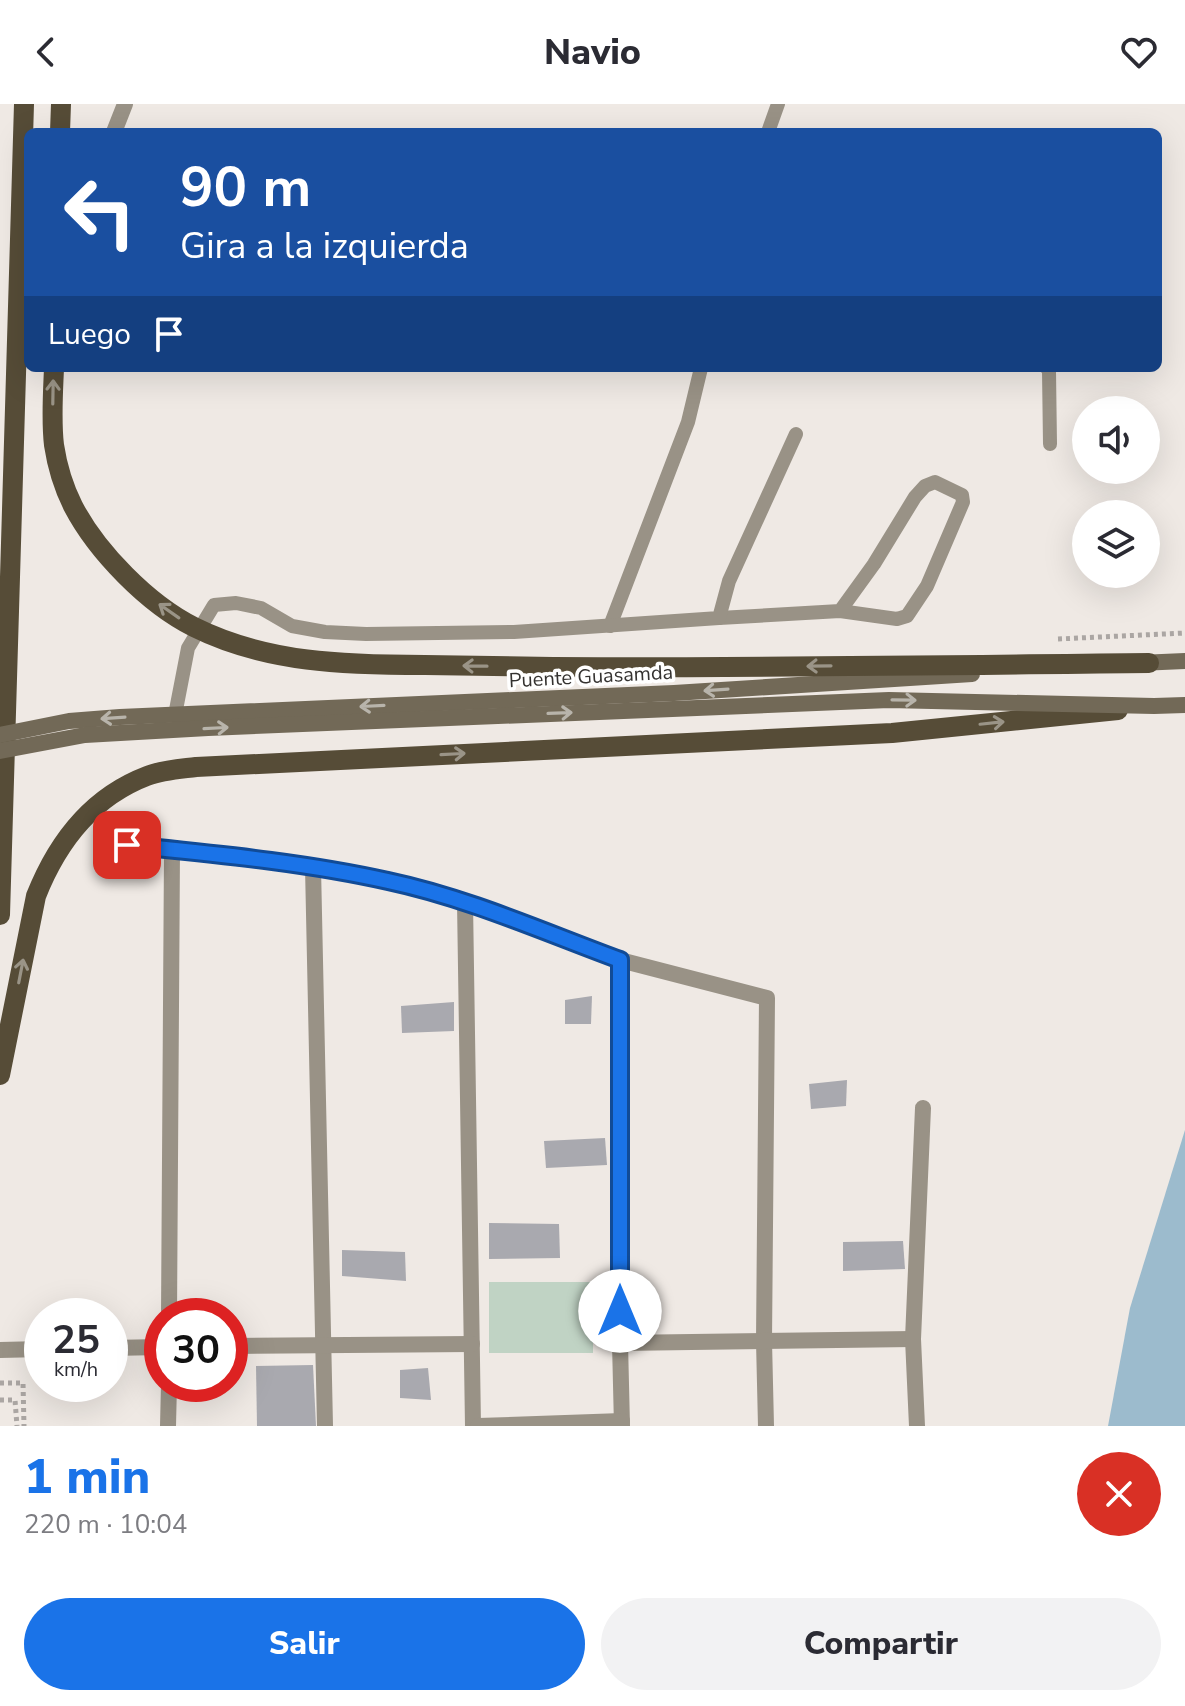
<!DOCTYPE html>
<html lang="es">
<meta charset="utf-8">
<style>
:root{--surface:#fff;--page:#f2f2f3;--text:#2b2b33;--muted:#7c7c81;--accent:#1a73e8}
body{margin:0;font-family:"Nunito Sans",sans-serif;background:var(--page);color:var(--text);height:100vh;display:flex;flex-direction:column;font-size:30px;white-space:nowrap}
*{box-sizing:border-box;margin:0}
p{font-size:26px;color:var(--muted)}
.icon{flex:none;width:44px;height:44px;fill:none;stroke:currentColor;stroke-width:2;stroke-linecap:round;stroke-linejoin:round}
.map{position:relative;height:1322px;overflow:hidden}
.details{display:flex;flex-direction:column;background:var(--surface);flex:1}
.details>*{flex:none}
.guide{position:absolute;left:24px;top:24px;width:1138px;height:244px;border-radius:12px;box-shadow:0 8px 32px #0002;background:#1a4fa0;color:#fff;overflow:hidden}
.buttons{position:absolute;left:1072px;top:292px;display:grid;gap:16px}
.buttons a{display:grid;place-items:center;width:88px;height:88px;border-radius:50%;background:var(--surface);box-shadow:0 8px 32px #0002;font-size:40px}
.speed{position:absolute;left:24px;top:1194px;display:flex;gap:16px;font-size:40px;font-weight:700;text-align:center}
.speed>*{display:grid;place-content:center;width:104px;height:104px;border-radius:50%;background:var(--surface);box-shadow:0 8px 32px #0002;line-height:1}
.speed small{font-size:20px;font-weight:400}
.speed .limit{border:12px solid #d22;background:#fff;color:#111}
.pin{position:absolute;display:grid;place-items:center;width:68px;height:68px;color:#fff;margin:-34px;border-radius:16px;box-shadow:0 4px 12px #0006}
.me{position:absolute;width:88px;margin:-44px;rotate:0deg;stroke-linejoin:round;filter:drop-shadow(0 0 6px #0008)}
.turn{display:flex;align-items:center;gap:28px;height:168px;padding:0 24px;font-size:36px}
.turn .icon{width:104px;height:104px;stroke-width:2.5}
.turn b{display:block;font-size:56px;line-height:68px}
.then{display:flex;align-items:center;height:76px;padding:0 24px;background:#0003;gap:16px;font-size:30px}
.round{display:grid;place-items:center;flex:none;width:84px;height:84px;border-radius:42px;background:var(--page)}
.overview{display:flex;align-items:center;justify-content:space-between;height:136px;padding:0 24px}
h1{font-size:48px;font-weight:800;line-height:60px;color:var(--accent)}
.cta{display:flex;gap:16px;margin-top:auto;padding:16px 24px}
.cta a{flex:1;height:92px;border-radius:48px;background:var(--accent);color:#fff;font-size:32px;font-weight:800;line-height:92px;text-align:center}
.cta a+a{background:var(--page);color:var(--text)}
header{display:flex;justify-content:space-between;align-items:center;height:104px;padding:0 24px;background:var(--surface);font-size:36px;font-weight:800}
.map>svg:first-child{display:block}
.green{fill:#c0d3c4}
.water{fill:#9cbbcd}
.building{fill:#a9a9af}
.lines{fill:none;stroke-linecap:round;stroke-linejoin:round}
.path{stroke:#aba6a3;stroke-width:5;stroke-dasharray:4 4;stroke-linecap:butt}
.service{stroke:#999286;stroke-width:14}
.minor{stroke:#999286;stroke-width:16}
.primary{stroke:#564c37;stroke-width:20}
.path-bridge{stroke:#aba6a3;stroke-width:5;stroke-dasharray:4 4;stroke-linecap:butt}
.secondary-bridge{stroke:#726957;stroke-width:16}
.primary-bridge{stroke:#564c37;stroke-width:20}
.oneway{stroke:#9a9487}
.oneway2{stroke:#b8b4ab}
.route-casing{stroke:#114b97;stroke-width:20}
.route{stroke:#1a73e8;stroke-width:14}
.labels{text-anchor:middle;stroke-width:7;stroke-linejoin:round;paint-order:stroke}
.street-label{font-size:20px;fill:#343230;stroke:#fff}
</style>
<header><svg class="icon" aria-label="back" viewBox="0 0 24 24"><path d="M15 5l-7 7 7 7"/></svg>Navio<svg class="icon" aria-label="heart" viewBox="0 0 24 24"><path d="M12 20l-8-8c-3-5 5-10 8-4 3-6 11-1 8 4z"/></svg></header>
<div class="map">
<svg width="1185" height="1322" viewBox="0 0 1185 1322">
<rect width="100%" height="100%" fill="#efe9e4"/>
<!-- green -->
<rect class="green" x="489" y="1178" width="104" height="71"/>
<!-- water -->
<polygon class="water" points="1185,1026 1185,1322 1108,1322 1130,1204"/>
<!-- building -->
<g class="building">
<polygon points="592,892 591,920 565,920 565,896"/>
<polygon points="454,898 454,927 402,929 401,902"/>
<polygon points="847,976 846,1002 811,1005 809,980"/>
<polygon points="605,1034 607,1061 546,1064 544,1037"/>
<polygon points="489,1119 559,1120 560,1154 489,1155"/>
<polygon points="903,1137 905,1165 843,1167 843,1138"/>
<polygon points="342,1146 405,1148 406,1177 342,1172"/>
<polygon points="313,1261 316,1322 257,1322 256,1262"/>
<polygon points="428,1264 431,1296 400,1294 400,1266"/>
</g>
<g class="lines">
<!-- path -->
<g class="path">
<polyline points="0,1279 23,1279 24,1322"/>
<polyline points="0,1296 15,1296 17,1322"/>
</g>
<!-- service -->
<g class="service">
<polyline points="768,28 778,0"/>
<polyline points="1047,264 1049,267 1050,340"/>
<polyline points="719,514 840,507 897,515 907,512 927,482 963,398 962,391 935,378 925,382 915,393 874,460 840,507"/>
<polyline points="610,522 688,318 701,264"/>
<polyline points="175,611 188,544 214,501 236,499 261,504 292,522 325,528 366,530 514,528 719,514 729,477 796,330"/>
</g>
<!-- minor -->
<g class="minor">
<polyline points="114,28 125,0"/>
<polyline points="127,741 313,763 390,777 465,798 620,856 767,894 764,1237 766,1322"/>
<polyline points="313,763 325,1322"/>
<polyline points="465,798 473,1322"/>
<polyline points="620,856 620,1239 622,1322"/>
<polyline points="169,1212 172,746"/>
<polyline points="620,1239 913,1235"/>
<polyline points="230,1242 472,1240"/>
<polyline points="110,1244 162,1243"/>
<polyline points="0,1246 42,1245"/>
<polyline points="168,1322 169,1280"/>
<polyline points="478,1322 622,1317"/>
<polyline points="917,1322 913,1235 923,1004"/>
</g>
<!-- primary -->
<g class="primary">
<polyline points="60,28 61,0"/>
<polyline points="0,811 24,0"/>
<path d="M0,971L36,792C57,739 92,693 147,672C162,666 180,665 196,663L892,629L1118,606"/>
</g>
<!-- path-bridge -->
<polyline class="path-bridge" points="1058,535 1185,529"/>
<!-- secondary-bridge -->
<g class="secondary-bridge">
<polyline points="1139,559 1185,557"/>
<polyline points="0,631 69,617 120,613 674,589 972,570"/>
<polyline points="0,647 85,631 208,624 889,596 1154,602 1185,601"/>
</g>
<!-- primary-bridge -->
<path class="primary-bridge" d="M54,264C53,289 51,316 54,341C57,361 64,384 73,402C97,448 148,500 194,523C266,559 346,561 425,561C468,562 511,562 553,563C752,564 950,561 1149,559"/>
</g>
<!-- one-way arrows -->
<defs><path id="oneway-shaft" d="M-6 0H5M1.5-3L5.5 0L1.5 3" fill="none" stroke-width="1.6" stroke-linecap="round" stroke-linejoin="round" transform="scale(2)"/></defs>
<g class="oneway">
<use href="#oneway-shaft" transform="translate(53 288) rotate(-89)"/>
<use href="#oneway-shaft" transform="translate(169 507) rotate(-145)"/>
<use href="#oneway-shaft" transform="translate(475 562) rotate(-179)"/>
<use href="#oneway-shaft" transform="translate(819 562) rotate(179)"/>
<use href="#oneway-shaft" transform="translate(992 619) rotate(-6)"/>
<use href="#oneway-shaft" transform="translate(453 650) rotate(-3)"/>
<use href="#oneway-shaft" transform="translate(21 867) rotate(-79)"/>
</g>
<g class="oneway2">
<use href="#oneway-shaft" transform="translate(716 586) rotate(176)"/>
<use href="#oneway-shaft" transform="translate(904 596) rotate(1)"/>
<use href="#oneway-shaft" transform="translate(372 602) rotate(177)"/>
<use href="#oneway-shaft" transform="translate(560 609) rotate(-2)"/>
<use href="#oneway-shaft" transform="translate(113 614) rotate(176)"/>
<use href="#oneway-shaft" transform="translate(216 624) rotate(-3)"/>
</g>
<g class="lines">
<defs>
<path id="route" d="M127,741C214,750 303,758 388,777C468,794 544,828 620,856V1207"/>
</defs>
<!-- route casing -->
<use href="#route" class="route-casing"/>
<!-- route -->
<use href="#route" class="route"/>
</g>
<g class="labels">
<!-- street labels -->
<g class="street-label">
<text transform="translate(591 572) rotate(-3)" y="7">Puente Guasamda</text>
</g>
</g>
</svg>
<div class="buttons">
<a><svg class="icon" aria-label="sound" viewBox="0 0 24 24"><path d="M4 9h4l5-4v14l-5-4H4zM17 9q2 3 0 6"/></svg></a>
<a><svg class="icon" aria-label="layers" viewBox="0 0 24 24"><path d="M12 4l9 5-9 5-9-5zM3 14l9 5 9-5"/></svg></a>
</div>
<div class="speed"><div>25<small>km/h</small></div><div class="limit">30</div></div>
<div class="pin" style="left:127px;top:741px;background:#d93025"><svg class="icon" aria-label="arrive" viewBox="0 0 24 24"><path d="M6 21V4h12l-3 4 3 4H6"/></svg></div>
<svg class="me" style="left:620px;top:1207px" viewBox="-20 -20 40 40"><circle r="19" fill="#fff"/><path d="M0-13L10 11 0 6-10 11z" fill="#1a73e8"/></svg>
<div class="guide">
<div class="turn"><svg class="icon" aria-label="left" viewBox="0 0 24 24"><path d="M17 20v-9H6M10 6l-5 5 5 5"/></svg><div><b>90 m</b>Gira a la izquierda</div></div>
<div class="then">Luego<svg class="icon" aria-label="arrive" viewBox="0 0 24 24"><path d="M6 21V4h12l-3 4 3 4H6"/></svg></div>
</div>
</div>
<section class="details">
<div class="overview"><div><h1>1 min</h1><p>220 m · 10:04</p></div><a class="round" style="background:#d93025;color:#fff"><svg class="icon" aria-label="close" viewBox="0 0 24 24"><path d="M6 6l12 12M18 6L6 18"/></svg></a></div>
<div class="cta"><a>Salir</a><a>Compartir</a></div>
</section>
